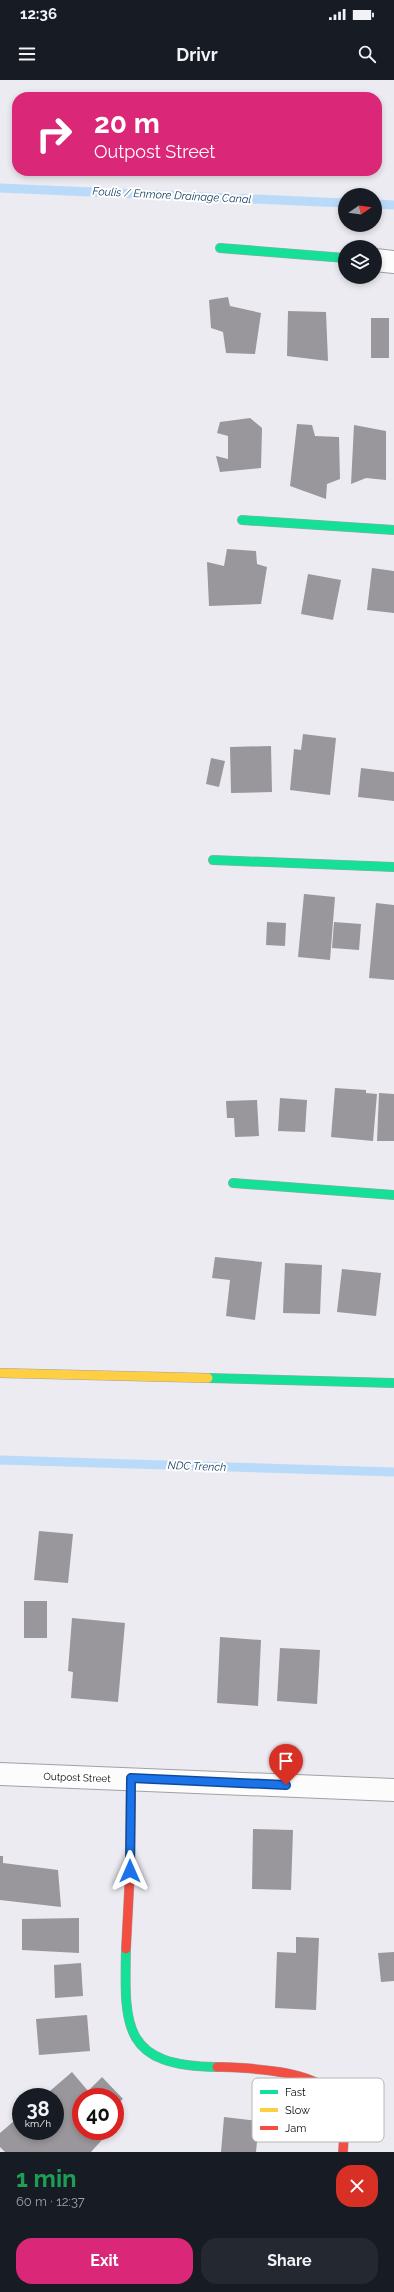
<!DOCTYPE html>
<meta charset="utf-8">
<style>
:root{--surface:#171b24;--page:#242831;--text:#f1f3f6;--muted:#9ea1a6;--accent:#db2777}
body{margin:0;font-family:Raleway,sans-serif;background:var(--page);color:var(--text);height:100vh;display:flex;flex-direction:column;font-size:15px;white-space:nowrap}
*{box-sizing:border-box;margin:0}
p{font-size:13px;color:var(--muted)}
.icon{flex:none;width:22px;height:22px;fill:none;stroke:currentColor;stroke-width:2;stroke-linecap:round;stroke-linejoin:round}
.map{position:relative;height:2072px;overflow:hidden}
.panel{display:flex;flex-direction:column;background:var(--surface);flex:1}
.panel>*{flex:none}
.banner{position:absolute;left:12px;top:12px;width:370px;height:84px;border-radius:16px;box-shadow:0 2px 6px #0003;background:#db2777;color:#fff;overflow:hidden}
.needle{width:26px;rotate:77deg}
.controls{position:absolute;left:338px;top:108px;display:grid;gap:8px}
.controls a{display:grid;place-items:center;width:44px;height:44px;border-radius:50%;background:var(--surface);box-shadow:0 2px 6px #0003;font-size:20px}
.speed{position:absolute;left:12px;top:2008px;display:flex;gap:8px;font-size:20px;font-weight:700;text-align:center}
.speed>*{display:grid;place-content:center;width:52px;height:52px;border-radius:50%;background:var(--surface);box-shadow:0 2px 6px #0003;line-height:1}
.speed small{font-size:10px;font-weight:400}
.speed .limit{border:6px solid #d22;background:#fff;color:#111}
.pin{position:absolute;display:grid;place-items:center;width:34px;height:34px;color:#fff;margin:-41px -17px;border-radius:50% 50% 50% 0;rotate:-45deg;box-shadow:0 0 4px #0007}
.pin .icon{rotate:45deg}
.me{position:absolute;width:44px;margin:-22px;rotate:0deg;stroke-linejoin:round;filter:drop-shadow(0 0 3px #0008)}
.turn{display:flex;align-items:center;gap:14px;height:84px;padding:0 16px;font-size:18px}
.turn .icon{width:52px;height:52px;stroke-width:2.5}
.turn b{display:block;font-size:28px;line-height:34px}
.round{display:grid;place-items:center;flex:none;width:42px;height:42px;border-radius:16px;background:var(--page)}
.summary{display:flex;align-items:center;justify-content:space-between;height:68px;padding:0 16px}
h1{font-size:24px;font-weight:700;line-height:30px;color:#1e9e55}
.action{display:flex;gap:8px;margin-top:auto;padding:8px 16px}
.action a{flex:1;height:46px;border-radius:16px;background:var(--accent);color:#fff;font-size:16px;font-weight:700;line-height:46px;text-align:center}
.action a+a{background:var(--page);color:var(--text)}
.status{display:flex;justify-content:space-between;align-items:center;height:28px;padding:0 20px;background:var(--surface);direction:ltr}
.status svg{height:11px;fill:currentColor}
header{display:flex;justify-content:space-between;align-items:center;height:52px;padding:0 16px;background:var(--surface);font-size:18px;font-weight:700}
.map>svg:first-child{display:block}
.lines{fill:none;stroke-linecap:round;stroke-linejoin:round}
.stream{stroke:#b9daf9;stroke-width:9}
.building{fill:#99979b}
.street-casing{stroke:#a1a1a5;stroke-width:24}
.fast-casing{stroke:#a1a1a5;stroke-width:10}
.slow-casing{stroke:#a1a1a5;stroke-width:10}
.jam-casing{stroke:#a1a1a5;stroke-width:10}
.street{stroke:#fcfcfd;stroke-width:22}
.fast{stroke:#16e098;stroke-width:9}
.slow{stroke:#ffcf43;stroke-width:9}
.jam{stroke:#f24e42;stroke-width:9}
.route-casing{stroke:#114b97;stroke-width:10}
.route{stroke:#1a73e8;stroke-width:7}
.labels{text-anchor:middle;stroke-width:4;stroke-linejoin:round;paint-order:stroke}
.street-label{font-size:10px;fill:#0b0b0e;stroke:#fff}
.water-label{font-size:11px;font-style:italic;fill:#0e3a5c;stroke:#fff}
.key{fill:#fff;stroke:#b6b6b7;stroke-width:1}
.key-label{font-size:11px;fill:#0b0b0e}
</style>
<div class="status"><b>12:36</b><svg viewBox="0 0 49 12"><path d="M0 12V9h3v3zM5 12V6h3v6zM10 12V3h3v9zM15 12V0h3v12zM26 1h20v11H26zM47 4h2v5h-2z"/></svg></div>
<header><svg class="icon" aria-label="menu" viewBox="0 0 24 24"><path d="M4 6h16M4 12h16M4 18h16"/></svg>Drivr<svg class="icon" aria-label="search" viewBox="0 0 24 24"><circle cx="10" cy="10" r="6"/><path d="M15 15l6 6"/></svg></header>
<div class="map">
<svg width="394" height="2072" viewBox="0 0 394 2072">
<rect width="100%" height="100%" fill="#ebebf1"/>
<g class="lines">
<!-- stream -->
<g class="stream">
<polyline points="0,108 345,123"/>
<polyline points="375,124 394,125"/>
<polyline points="0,1380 394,1392"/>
</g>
</g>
<!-- building -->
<g class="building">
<polygon points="228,217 230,226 261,233 255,274 226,273 223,252 211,248 209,220"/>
<polygon points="288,231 326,232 328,281 287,276"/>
<rect x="371" y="238" width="18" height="40"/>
<polygon points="250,338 262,348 261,388 220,392 216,376 228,379 228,356 217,353 220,342"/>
<polygon points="297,344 312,345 315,356 339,357 340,399 327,404 326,419 290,406"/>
<polygon points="354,345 386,351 386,400 366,398 351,404"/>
<polygon points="227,469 256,471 257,484 267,487 261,524 209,526 207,482 224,486"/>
<polygon points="372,488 394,491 394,533 367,530"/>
<polygon points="308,494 341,500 333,540 301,534"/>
<polygon points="303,654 336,658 330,715 290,710 294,669 301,670"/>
<polygon points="271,666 272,712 231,713 230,667"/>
<polygon points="211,678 225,681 219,707 206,704"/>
<polygon points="361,688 394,692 394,721 358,717"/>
<polygon points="304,814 335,817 330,880 298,877"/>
<polygon points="376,823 394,825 394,900 369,898"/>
<polygon points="267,842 286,843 285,866 266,865"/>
<polygon points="334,842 361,844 359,870 332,868"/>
<polygon points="335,1008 366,1010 366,1013 377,1014 373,1061 331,1057"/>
<polygon points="379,1013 394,1014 394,1061 377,1061"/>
<polygon points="280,1018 307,1020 305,1052 278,1051"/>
<polygon points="257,1020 259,1056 235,1057 234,1038 227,1038 226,1021"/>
<polygon points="215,1177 262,1182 255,1240 226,1236 230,1200 212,1198"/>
<polygon points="285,1183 322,1185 320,1234 283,1233"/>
<polygon points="342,1189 381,1193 376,1236 337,1232"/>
<polygon points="39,1451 73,1454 68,1503 34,1500"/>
<rect x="24" y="1521" width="23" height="37"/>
<polygon points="72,1538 125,1543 118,1622 71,1618 73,1592 68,1591"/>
<polygon points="220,1557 261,1560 258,1626 217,1623"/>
<polygon points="280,1568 320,1570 317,1624 277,1621"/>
<polygon points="253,1749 293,1750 291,1810 252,1809"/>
<polygon points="0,1776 3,1776 3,1783 58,1790 61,1827 0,1820"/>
<polygon points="79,1838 79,1873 22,1870 22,1839"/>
<polygon points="296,1857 319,1858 316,1930 275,1928 277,1872 296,1873"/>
<polygon points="394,1872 394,1901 381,1902 378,1873"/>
<polygon points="81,1883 83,1916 55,1918 54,1885"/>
<polygon points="87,1935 90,1971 39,1975 36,1939"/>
<polygon points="72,1992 88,2011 102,1997 123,2019 115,2025 115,2017 81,2017 81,2051 110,2051 91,2072 5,2072 0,2067 0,2053 21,2035 21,2051 55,2051 55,2017 43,2017"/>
<polygon points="224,2037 259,2041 256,2072 221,2072"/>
</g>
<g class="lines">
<defs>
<g id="street">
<polyline points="375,180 394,182"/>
<polyline points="0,1694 394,1710"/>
</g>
<g id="fast">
<polyline points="220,168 345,178"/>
<polyline points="242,440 394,450"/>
<polyline points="213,780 394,787"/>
<polyline points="233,1103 394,1115"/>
<polyline points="208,1298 394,1303"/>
<path d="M126,1869C124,1949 124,1986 217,1987"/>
</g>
<polyline id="slow" points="0,1293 208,1298"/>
<g id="jam">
<polyline points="126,1869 130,1792 131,1698"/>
<path d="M217,1987C248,1988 323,1989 339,2023C346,2038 344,2056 343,2072"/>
</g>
</defs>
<!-- street casing -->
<use href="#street" class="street-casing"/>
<!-- fast casing -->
<use href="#fast" class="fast-casing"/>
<!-- slow casing -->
<use href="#slow" class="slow-casing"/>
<!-- jam casing -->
<use href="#jam" class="jam-casing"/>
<!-- street -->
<use href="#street" class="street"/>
<!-- fast -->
<use href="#fast" class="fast"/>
<!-- slow -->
<use href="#slow" class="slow"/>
<!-- jam -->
<use href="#jam" class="jam"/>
</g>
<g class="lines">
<defs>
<polyline id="route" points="130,1791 131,1698 286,1705"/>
</defs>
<!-- route casing -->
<use href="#route" class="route-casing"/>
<!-- route -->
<use href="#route" class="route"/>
</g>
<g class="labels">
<!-- street labels -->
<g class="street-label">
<text transform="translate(77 1697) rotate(2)" y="4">Outpost Street</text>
</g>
<!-- water labels -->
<g class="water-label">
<text transform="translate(172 115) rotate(3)" y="4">Foulis / Enmore Drainage Canal</text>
<text transform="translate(197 1386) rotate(2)" y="4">NDC Trench</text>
</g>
</g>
<!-- legend -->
<rect x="252" y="1998" width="132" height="64" rx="6" class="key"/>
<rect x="260" y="2010" width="18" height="4" fill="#16e098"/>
<rect x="260" y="2028" width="18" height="4" fill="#ffcf43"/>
<rect x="260" y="2046" width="18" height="4" fill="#f24e42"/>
<g class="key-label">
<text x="285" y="2016">Fast</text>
<text x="285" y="2034">Slow</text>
<text x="285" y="2052">Jam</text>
</g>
</svg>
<div class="controls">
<a><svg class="needle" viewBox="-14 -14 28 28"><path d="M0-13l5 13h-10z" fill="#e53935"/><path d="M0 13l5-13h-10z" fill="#9ea1a6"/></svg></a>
<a><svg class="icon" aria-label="layers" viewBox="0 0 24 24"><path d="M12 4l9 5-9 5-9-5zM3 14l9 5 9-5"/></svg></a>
</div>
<div class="speed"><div>38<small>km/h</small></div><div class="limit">40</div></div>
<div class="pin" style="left:286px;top:1705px;background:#d93025"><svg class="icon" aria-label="arrive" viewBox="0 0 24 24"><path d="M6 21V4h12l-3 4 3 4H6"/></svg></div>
<svg class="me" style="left:130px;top:1791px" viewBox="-20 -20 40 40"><path d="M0-17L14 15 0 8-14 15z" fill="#1a73e8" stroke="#fff" stroke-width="4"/></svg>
<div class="banner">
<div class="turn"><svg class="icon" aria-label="right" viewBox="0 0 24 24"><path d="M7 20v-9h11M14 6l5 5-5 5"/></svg><div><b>20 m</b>Outpost Street</div></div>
</div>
</div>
<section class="panel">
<div class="summary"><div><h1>1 min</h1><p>60 m · 12:37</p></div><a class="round" style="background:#d93025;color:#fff"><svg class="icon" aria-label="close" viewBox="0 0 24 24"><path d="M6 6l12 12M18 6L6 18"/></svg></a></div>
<div class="action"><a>Exit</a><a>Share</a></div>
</section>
